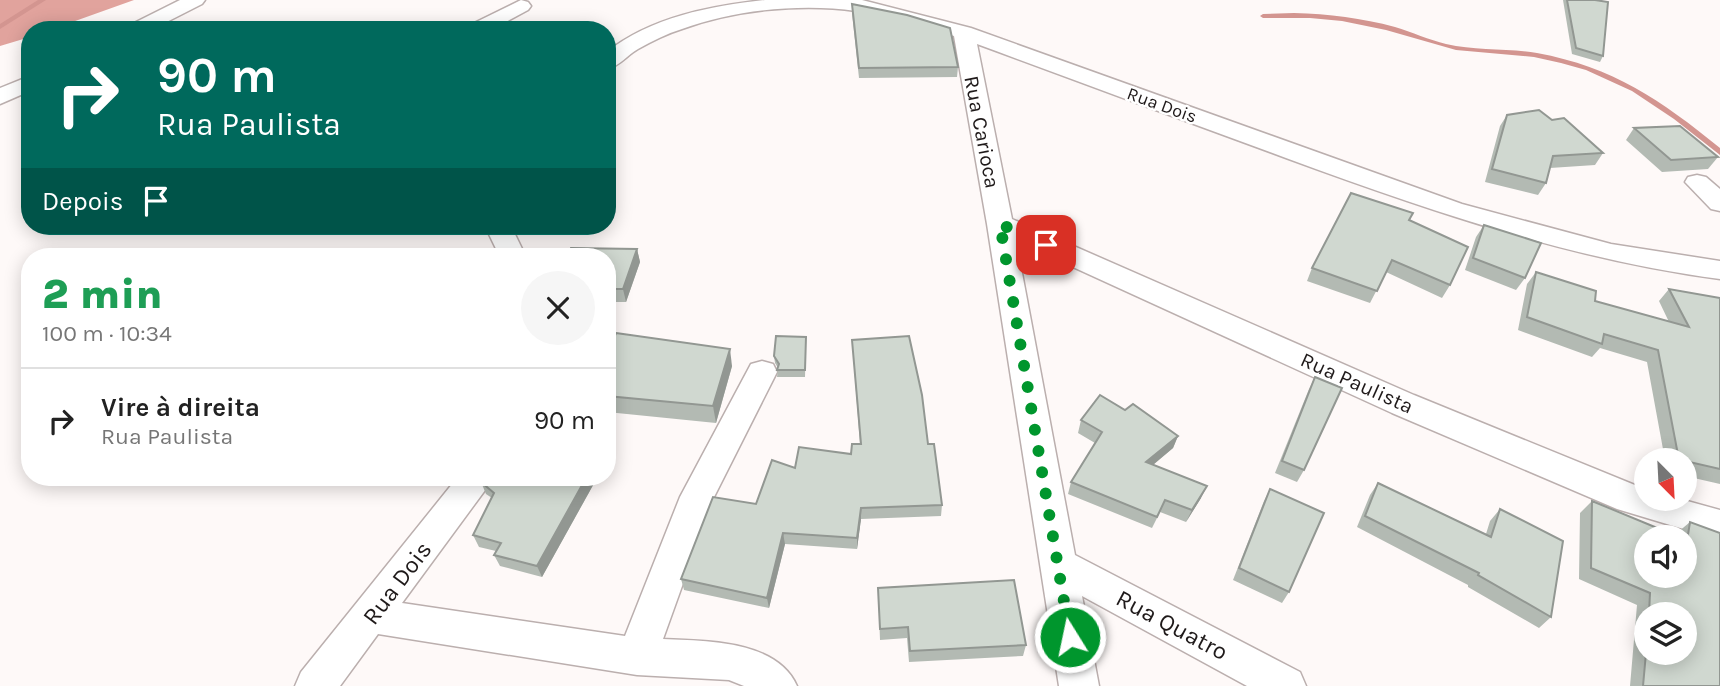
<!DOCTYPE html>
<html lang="pt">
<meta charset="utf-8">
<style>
:root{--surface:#fff;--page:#f6f6f6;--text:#222;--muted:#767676;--line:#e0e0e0}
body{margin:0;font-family:Karla,sans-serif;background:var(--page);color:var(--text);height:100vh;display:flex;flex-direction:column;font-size:26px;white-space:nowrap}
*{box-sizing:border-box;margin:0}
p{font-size:23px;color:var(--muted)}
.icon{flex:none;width:38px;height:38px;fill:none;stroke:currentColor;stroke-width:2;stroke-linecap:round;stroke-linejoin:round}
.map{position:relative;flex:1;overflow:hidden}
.drawer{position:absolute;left:21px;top:248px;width:595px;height:238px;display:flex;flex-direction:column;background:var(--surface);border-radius:28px;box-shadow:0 4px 18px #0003}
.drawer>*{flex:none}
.guide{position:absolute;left:21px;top:21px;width:595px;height:214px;border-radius:28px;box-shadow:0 4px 18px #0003;background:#00695c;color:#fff;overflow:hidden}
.needle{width:46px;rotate:156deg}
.buttons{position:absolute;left:1634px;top:448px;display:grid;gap:14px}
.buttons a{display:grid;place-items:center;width:63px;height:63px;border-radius:50%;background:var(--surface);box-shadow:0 4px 18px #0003;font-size:35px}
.pin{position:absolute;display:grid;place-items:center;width:60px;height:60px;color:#fff;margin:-30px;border-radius:14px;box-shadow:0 4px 10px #0006}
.me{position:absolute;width:77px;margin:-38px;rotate:350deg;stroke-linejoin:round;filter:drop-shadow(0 0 5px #0008)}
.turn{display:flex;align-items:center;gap:24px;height:147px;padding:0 21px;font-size:32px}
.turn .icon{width:91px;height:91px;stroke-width:2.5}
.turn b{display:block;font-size:49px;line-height:60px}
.then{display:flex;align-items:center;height:66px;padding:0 21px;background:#0003;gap:14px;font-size:26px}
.round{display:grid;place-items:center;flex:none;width:74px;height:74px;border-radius:37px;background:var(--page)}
.head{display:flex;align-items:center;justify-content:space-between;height:119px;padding:0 21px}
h1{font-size:42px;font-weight:800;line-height:52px;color:#1e9e55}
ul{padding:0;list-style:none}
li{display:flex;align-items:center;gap:21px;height:105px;padding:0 21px;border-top:2px solid var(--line)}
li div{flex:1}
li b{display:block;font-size:26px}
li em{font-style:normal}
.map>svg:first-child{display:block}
.forest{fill:#e1a39d}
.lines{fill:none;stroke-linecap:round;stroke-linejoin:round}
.stream{fill:#d39590;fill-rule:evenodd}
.minor-casing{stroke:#bbafae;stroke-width:3}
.minor{fill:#fff;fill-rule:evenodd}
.wall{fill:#b3bab3;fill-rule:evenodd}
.shaded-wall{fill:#929792}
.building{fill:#d0d8d0;stroke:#929792;stroke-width:2}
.route{stroke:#00962d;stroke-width:12;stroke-dasharray:0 21.6}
.labels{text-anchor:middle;stroke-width:5;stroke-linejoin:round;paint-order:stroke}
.far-street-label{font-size:18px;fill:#1f1a1a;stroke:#fff}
.street-label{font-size:21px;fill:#1f1a1a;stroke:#fff}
.near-street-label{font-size:24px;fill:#1f1a1a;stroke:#fff}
</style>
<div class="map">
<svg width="1720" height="686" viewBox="0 0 1720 686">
<rect width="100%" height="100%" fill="#fef9f8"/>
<!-- forest -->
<polygon class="forest" points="0,0 134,0 50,30 30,30 30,37 0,46"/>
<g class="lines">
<!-- stream -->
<g class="stream">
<polygon points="38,0 46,0 0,29 0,24"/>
<path d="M1294,13C1329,14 1362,18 1395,27C1412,32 1429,40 1446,44C1476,51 1507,48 1537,53C1613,67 1661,100 1720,148V155L1674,119L1632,91L1586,70L1561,63L1534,57L1456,50L1386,30L1342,21L1310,18H1263L1260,16L1263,14Z"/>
</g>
<defs>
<g id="minor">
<polygon points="180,0 205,0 202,4 151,30 125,30 128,26"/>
<polygon points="521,0 528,2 531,6 528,10 491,30 465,30 468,26"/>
<path d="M765,0H862L971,28L1462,204L1611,244L1720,261V279C1569,259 1428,210 1286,158C1183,120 1079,82 977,44L1012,219L1414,395L1647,490V499H1680L1720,510V540L1617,509L1392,413L1016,241L1075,555L1300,672L1306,686H1247L1082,596L1099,686H1059L987,224L954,36C922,26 890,15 856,11C801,3 734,10 682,29C666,34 652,41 638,49C627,55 620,66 607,69V52C651,17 711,6 765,0Z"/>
<polygon points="30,76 30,91 0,104 0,88"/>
<polygon points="1697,175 1706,177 1720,189 1720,211 1711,209 1685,182 1688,177"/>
<polygon points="485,226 511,226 526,257 500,257"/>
<path d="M762,361L773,364L777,372L714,497L663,639C706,641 777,640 797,686H744L729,680L637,675L378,634L340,686H295L301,672L457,478H494L402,603L625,636L680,497L751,364Z"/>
</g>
</defs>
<!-- minor casing -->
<use href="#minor" class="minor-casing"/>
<!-- minor -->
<use href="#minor" class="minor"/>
</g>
<!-- wall -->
<g class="wall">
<polygon points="1563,0 1595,0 1603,56 1600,62 1572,54"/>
<polygon points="852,4 958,67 957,77 859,78 852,13"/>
<polygon points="1507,115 1552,120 1603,153 1595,165 1550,168 1546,183 1538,195 1485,182 1500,126"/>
<polygon points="1634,128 1718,157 1708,169 1662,172 1626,140"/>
<polygon points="1409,220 1450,285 1442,298 1386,272 1370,303 1307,281 1312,268"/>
<polygon points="1484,225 1525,278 1516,290 1465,270 1476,237"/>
<polygon points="637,249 640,262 626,302 607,302 607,257"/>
<polygon points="1536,272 1595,301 1669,322 1659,301 1669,289 1720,298 1720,484 1685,476 1685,460 1665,460 1647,362 1600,348 1592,357 1518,330 1527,284"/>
<polygon points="806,337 805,377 777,377 778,368 775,363 774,356"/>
<polygon points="852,340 928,444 942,505 941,516 861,519 857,549 785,544 769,608 684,590 681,579 756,504 795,468 851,454 860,444"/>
<polygon points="607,358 732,366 716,423 607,412"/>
<polygon points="1315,377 1304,470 1297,482 1275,473 1309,389"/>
<polygon points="1125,410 1178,436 1173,448 1153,465 1201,498 1186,522 1160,512 1152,528 1068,494 1071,482 1095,443 1078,433 1081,420"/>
<polygon points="597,478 542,577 500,566 494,555 496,551 479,547 473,535 492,498 486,494 481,482"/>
<polygon points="1378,483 1486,534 1490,521 1500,509 1551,617 1539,628 1468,587 1468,585 1357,527 1370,495"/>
<polygon points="1270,489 1289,592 1282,603 1233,580 1264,501"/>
<path d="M1592,501L1676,536L1677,533L1690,522L1720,686H1630L1637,605L1579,579L1580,513ZM1647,537H1685V576ZM1647,614H1685L1647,653Z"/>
<polygon points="878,588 1026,645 1023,656 909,662 907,638 880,640"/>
</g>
<!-- shaded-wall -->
<g class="shaded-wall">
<polygon points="637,249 640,262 626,302 623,289"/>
<polygon points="730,349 732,366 716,423 713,406"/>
<polygon points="1178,436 1173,448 1142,474 1146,462"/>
<polygon points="586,478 597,478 542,577 537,566"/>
<polygon points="1207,486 1201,498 1186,522 1192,510"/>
<polygon points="861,508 861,519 857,549 857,538"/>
<polygon points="783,533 785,544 769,608 767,598"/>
</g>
<!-- building -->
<g class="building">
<polygon points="1567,0 1595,0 1608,2 1603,56 1576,48"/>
<polygon points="852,4 907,15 950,28 958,67 859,68"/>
<polygon points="1539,110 1552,120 1564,118 1603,153 1553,156 1546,183 1492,169 1507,115"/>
<polygon points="1680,126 1718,157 1671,160 1634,128"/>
<polygon points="1351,193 1413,213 1409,220 1468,247 1450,285 1392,260 1377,291 1312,268"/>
<polygon points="1484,225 1541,243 1525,278 1473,258"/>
<polygon points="571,248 637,249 623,289 607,289 607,257 567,257"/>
<polygon points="1536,272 1596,291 1595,301 1689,327 1669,289 1720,298 1720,469 1685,461 1685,460 1679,460 1658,350 1604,334 1602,344 1527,317"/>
<polygon points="616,333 730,349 713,406 607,396 607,358"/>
<polygon points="776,336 806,337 805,370 777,370 779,364 774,356"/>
<polygon points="909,336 922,395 928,444 934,444 942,505 861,508 857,538 783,533 767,598 681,579 713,497 756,504 772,460 795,468 799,447 851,454 852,444 861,444 852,340"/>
<polygon points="1315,377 1342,388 1304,470 1282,461"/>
<polygon points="1100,395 1125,410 1133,404 1178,436 1146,462 1207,486 1192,510 1165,500 1157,517 1071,482 1102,432 1081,420"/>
<polygon points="485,478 586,478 537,566 494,555 501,543 473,535 494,493 481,482"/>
<polygon points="1378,483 1491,537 1500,509 1563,541 1551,617 1478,575 1479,573 1365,516"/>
<polygon points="1270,489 1324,513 1289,592 1239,568"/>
<polygon points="1592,501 1679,537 1647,537 1647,576 1685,576 1685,540 1687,541 1690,522 1720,533 1720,686 1643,686 1647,642 1647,653 1685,653 1685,614 1649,614 1650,593 1591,568"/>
<polygon points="1014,580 1026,645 910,651 908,627 880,629 878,588"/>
</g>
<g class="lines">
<!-- route -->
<polyline class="route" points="1046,245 1000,224 1070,637"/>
</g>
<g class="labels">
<!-- far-street labels -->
<g class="far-street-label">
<text transform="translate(1162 105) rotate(20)" y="6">Rua Dois</text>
</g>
<!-- street labels -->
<g class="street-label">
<text transform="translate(982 132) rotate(79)" y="7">Rua Carioca</text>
<text transform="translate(1357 383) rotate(24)" y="7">Rua Paulista</text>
</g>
<!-- near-street labels -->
<g class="near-street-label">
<text transform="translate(397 583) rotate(-53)" y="8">Rua Dois</text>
<text transform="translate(1172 625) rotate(28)" y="8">Rua Quatro</text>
</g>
</g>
</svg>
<div class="buttons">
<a><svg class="needle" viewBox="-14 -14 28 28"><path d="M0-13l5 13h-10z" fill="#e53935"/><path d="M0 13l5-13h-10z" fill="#767676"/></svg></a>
<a><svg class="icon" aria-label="sound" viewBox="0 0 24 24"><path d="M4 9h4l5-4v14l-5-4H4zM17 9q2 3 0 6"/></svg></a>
<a><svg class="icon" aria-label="layers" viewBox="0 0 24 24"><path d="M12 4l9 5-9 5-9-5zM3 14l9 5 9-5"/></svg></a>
</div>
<div class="pin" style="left:1046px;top:245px;background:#d93025"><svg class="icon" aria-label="arrive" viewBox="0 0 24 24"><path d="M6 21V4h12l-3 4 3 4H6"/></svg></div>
<svg class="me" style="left:1070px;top:637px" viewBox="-20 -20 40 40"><circle r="17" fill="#00962d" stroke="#fff" stroke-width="3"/><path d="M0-11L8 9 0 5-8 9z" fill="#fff"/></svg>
<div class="guide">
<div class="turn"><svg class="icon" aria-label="right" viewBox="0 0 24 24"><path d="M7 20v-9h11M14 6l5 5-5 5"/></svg><div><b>90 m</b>Rua Paulista</div></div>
<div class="then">Depois<svg class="icon" aria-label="arrive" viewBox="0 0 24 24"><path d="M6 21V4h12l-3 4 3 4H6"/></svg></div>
</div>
<section class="drawer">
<div class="head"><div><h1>2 min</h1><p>100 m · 10:34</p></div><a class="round"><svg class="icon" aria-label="close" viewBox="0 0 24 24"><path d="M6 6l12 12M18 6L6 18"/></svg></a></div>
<ul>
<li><svg class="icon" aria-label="right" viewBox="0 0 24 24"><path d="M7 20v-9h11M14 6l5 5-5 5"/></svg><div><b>Vire à direita</b><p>Rua Paulista</p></div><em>90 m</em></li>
</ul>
</section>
</div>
